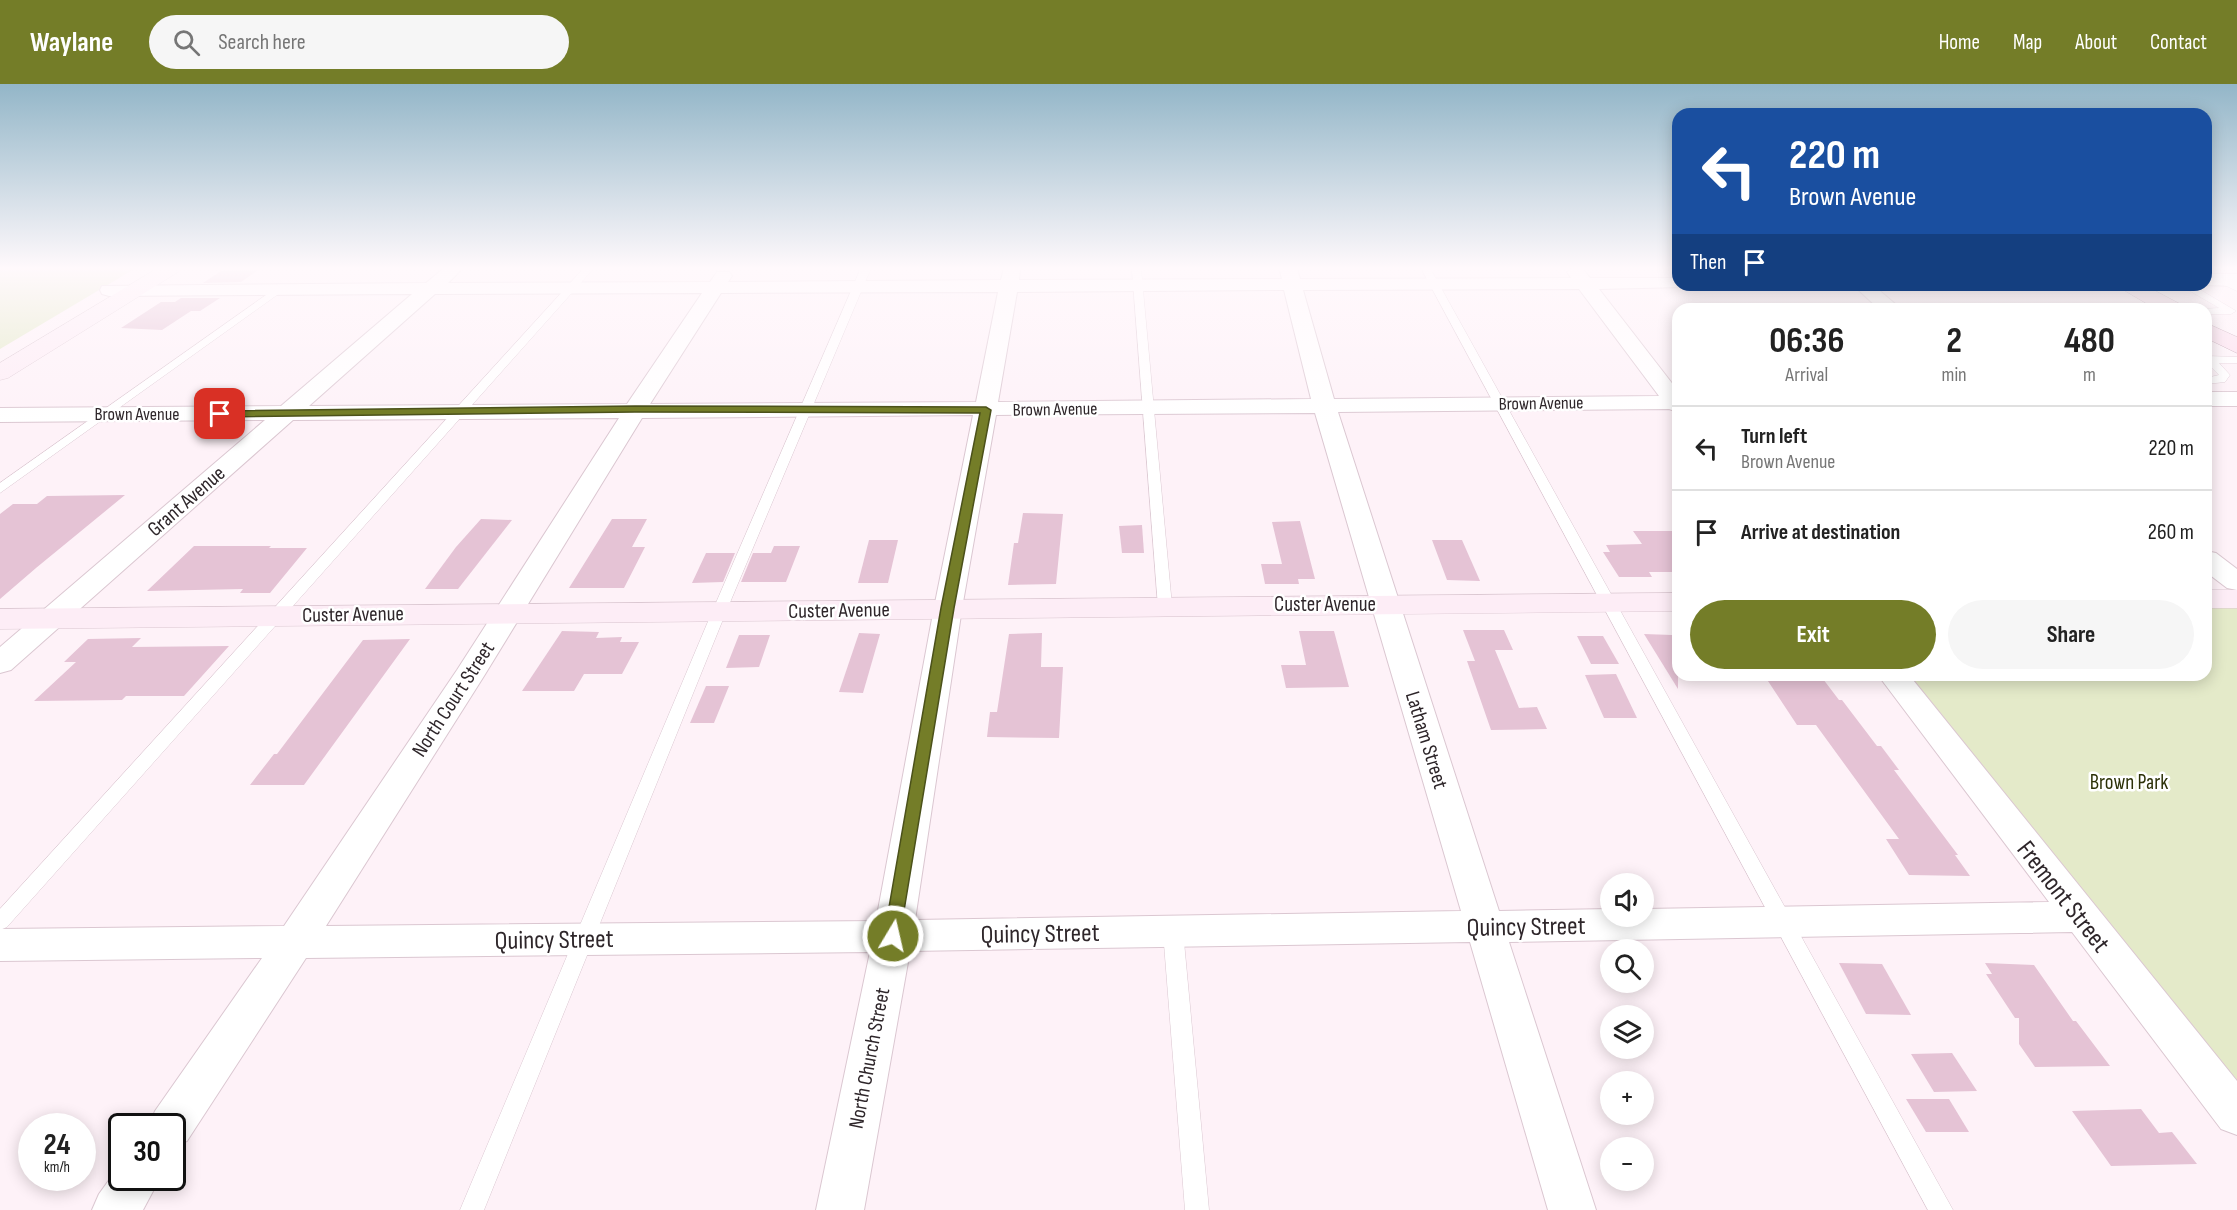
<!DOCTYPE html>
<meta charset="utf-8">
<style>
:root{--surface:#fff;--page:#f6f6f6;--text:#222;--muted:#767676;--line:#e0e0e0;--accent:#747d28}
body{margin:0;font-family:"Sofia Sans Condensed",sans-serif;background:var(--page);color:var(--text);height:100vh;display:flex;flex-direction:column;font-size:22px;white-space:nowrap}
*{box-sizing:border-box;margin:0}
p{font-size:20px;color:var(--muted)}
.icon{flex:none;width:33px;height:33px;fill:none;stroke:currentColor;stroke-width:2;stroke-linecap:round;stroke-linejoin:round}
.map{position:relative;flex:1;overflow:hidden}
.details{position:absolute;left:1672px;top:219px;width:540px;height:378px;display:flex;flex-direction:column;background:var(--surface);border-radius:18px;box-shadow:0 3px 15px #0003}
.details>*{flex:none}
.top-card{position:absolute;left:1672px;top:24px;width:540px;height:183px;border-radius:18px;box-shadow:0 3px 15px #0003;background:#1a4fa0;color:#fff;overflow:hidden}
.fabs{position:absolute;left:1600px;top:789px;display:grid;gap:12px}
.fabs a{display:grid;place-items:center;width:54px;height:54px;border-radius:50%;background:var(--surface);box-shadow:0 3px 15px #0003;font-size:30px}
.speed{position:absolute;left:18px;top:1029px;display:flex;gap:12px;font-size:30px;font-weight:700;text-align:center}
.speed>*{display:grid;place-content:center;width:78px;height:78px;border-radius:50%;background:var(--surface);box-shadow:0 3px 15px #0003;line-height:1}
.speed small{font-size:15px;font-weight:400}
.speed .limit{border:3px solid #111;border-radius:9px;background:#fff;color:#111}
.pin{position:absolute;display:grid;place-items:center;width:51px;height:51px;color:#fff;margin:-26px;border-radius:12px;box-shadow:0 3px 9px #0006}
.me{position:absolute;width:66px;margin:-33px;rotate:9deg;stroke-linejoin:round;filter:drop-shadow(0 0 4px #0008)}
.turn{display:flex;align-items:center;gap:21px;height:126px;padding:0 18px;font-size:27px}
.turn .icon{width:78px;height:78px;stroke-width:2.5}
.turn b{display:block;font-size:42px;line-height:51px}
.then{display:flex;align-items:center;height:57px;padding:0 18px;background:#0003;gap:12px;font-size:22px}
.eta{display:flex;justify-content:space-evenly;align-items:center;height:102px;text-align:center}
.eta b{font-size:36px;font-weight:700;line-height:42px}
.primary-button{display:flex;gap:12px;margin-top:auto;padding:12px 18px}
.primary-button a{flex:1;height:69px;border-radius:36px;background:var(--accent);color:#fff;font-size:24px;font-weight:700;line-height:69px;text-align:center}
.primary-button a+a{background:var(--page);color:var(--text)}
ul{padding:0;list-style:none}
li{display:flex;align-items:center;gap:18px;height:84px;padding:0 18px;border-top:2px solid var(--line)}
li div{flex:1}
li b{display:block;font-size:22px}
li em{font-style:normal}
header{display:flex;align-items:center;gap:36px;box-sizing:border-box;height:84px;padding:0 30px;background:var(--accent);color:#fff}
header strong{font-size:28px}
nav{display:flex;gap:33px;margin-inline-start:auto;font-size:21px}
.search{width:420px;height:54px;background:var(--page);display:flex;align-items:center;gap:15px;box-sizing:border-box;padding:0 21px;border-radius:33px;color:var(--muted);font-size:22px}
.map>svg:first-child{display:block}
.green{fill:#e4eac9}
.building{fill:#e5c3d5}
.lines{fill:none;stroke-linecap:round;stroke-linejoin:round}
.lane-casing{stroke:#dbc7d1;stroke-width:1}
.street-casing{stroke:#dbc7d1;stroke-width:2}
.secondary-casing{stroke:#dbc7d1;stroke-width:1}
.primary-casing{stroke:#b18da0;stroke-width:1}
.lane{fill:#fff;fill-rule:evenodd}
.street{fill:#fff;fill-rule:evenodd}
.secondary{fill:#fdedf6;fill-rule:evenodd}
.primary{fill:#fbdcec;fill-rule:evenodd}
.route{fill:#747d28;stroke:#4b511a;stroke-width:1.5}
.labels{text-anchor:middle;stroke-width:5;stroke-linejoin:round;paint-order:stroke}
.far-street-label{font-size:18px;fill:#2e262a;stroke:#fff}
.street-label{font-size:21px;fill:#2e262a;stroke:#fff}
.park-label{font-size:21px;fill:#2c3107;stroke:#fff}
.near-street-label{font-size:26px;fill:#2e262a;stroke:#fff}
</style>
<header>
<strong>Waylane</strong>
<div class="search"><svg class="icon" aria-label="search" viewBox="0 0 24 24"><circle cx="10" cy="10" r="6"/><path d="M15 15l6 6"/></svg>Search here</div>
<nav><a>Home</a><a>Map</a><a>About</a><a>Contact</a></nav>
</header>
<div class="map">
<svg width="2237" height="1126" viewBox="0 0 2237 1126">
<rect width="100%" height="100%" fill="#fef2f8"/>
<!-- green -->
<g class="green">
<polygon points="0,184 136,184 0,265"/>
<polygon points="2207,523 2237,523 2237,1003 1903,591 2206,591"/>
</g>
<!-- building -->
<g class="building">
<polygon points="258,186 241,198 203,199 221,187"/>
<polygon points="181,214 220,214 200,227 191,227 162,246 121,244 161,218 175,218"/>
<polygon points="125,411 36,484 0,515 0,430 13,420 37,420 47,412"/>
<polygon points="1023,429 1063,430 1056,500 1008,501 1014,459 1018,459"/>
<polygon points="481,435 512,436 458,505 425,505 456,463"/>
<polygon points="612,435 647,435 632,463 645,463 624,504 569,504"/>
<polygon points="1300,437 1315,495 1298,495 1299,500 1265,500 1261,480 1282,480 1272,438"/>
<polygon points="1142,441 1144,469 1122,469 1119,442"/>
<polygon points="1633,447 1678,447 1678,488 1649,488 1652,493 1619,493 1603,468 1610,468 1606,461 1642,460"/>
<polygon points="869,456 898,456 888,499 858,499"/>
<polygon points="1432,456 1462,456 1480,497 1447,496"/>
<polygon points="194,462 271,462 269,464 307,464 270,509 240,509 243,505 147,507"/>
<polygon points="774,462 800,462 786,498 741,498 753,469 771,469"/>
<polygon points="706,469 735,469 723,498 692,499"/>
<polygon points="1463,546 1504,546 1513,566 1495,566 1519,624 1537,623 1547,645 1491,646 1467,577 1475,577"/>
<polygon points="562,547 599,548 596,554 622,553 620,558 639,558 622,590 584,590 574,607 522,607"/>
<polygon points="1299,547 1334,547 1349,603 1286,604 1281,581 1306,581"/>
<polygon points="859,549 880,550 863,609 839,608"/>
<polygon points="1042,549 1041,583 1063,583 1059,654 987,653 990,628 997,628 1009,550"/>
<polygon points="1644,550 1672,551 1678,561 1678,605"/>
<polygon points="739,551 770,551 759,583 726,584"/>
<polygon points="1577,552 1603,552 1619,580 1591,580"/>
<polygon points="141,554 132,563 229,562 184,612 126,612 122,616 34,617 76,578 64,578 88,555"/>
<polygon points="410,555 304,701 250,701 274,670 277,670 363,556"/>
<polygon points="1616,590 1637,634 1604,634 1585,591"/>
<polygon points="1764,591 1820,591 1839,616 1842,616 1877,662 1881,662 1899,686 1894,686 1958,771 1955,771 1970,792 1909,791 1886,755 1899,755 1816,641 1797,641"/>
<polygon points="706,602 729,602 714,639 690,639"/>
<polygon points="1839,879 1882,880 1911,931 1866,930"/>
<polygon points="1985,879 2034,881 2073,937 2076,937 2110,982 2035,983 2019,960 2019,934 2015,934 1986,890 1992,890"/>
<polygon points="1952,969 1977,1007 1934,1008 1911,970"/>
<polygon points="1906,1015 1949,1015 1969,1048 1926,1048"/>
<polygon points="2141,1025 2159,1049 2172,1048 2197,1080 2111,1082 2072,1027"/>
</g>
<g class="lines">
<defs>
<g id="lane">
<polygon points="584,184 594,184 7,843 0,846 0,825"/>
<polygon points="861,184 871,184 726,528 484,1126 460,1126 712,528"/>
<polygon points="1132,184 1141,184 1172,522 1165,526 1158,522"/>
<polygon points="1421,184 1430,184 1953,1126 1928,1126"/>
<polygon points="2221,193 2237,200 2237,207 2218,198 2218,194"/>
<polygon points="2180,201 2192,201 2236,227 2231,230 2206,230 2206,225 2203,225 2219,224"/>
<polygon points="276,204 284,206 0,409 0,399"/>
<polygon points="2100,220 2108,225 2097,225 2097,221"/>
<polygon points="2206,272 2237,273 2237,279 2219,279 2230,291 2225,298 2206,300 2206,294 2219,291 2206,278"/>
<polygon points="1173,839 1180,842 1183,847 1209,1126 1185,1126 1163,847 1166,842"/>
</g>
<g id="street">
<path d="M444,184H463L448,199L710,198L717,188H729L732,192L728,198L1001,196L1004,184H1020L1019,196L1282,195L1279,184H1297L1300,195L1571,194L1567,188L1572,184H1582L1590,194H1678V201H1686L1685,203L1599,205L1678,307V328L1669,325L1338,328L1499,827L1611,825V832H1644V825L2049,818L1878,591H1909L2237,997V1051L2221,1045L2072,848L1509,858L1596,1126H1548L1470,858L910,867L864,1126H816L870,868L306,874L187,1057L172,1062V1042H149L155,1027L262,874L0,877V845L284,842L457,586L619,334L293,336L11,586L0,589V563L265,336L0,338V324L281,322L412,210L109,212L102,210L100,206L102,202L426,199ZM1579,205L1659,312L1334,315L1303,206ZM1284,206L1311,315L998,318L1017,208ZM998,208L976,318L650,320L721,209ZM702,209L627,320L309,322L435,210ZM1315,329L1461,827L915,836L962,524L996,331ZM973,331L934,524L876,837L326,842L484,592L642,334Z"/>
<polygon points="2206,190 2237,190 2237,202 2204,201 2206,201"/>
<polygon points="1853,201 1873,201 1901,225 1879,225"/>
<rect x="2206" y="308" width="31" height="14"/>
<polygon points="2206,467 2216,469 2237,485 2237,506 2227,504 2206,488"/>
<polygon points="122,1078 122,1094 160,1094 143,1126 92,1126 99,1110"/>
</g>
<g id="secondary">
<polygon points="158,184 181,184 178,188 8,294 0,296 0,279"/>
<rect x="2206" y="506" width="31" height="18"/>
<polygon points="1678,509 1678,527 0,545 0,525"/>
</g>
<g id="primary">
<polygon points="2119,201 2144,201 2180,220 2183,225 2156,225 2122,205"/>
<polygon points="2206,239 2237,253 2237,269 2206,254"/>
</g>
</defs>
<!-- lane casing -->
<use href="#lane" class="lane-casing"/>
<!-- street casing -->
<use href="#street" class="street-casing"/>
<!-- secondary casing -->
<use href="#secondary" class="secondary-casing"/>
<!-- primary casing -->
<use href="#primary" class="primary-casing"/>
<!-- lane -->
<use href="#lane" class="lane"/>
<!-- street -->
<use href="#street" class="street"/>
<!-- secondary -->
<use href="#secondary" class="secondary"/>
<!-- primary -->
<use href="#primary" class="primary"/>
</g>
<!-- sky -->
<linearGradient id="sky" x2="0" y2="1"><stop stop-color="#93b6c8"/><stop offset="0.54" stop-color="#fff9fc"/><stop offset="1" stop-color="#fff9fc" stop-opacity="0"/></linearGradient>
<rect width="2237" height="341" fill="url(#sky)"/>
<!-- route -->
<polygon class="route" points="635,322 986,323 991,326 954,524 899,857 893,859 887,857 884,852 941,524 980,329 635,328 220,333 214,330 220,327"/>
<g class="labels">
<!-- far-street labels -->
<g class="far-street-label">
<text transform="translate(1541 319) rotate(-1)" y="6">Brown Avenue</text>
<text transform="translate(1055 325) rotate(-1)" y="6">Brown Avenue</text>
<text x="137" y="336">Brown Avenue</text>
</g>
<!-- street labels -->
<g class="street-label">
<text transform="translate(186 417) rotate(-41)" y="7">Grant Avenue</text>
<text x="1325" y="527">Custer Avenue</text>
<text transform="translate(839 526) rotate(-1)" y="7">Custer Avenue</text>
<text transform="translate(353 530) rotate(-1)" y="7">Custer Avenue</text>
<text transform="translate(453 615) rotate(-57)" y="7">North Court Street</text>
<text transform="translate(1427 656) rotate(73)" y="7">Latham Street</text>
<text transform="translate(869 974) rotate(-79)" y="7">North Church Street</text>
</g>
<!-- park labels -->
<g class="park-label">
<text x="2129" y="705">Brown Park</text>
</g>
<!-- near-street labels -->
<g class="near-street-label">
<text transform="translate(2064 812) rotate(52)" y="9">Fremont Street</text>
<text transform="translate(1526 842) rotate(-1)" y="9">Quincy Street</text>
<text transform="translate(1040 849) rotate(-1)" y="9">Quincy Street</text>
<text transform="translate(554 855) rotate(-1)" y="9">Quincy Street</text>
</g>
</g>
</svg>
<div class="fabs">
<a><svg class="icon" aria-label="sound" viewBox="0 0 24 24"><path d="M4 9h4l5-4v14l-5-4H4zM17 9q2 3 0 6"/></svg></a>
<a><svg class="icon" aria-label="search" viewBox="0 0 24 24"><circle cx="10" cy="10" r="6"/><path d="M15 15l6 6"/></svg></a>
<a><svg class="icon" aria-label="layers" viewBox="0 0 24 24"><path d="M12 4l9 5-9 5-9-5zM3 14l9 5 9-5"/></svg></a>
<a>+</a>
<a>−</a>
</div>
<div class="speed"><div>24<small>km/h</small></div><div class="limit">30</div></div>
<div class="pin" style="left:220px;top:330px;background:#d93025"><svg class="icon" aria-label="arrive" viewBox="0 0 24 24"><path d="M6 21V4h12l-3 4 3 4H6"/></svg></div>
<svg class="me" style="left:893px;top:852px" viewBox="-20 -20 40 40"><circle r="17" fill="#747d28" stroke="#fff" stroke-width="3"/><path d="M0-11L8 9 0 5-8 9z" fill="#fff"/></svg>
<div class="top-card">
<div class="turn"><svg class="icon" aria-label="left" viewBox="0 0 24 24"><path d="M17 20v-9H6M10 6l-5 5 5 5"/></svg><div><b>220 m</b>Brown Avenue</div></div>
<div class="then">Then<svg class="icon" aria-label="arrive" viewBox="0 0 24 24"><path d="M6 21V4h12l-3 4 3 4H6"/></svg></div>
</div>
<section class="details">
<div class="eta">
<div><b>06:36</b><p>Arrival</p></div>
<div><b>2</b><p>min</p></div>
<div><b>480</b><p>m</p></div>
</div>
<ul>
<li><svg class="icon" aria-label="left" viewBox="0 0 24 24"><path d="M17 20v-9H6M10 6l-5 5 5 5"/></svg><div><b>Turn left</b><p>Brown Avenue</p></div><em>220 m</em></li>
<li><svg class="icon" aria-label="arrive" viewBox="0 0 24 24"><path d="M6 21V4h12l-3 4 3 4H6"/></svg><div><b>Arrive at destination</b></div><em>260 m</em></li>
</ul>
<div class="primary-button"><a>Exit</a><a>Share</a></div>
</section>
</div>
